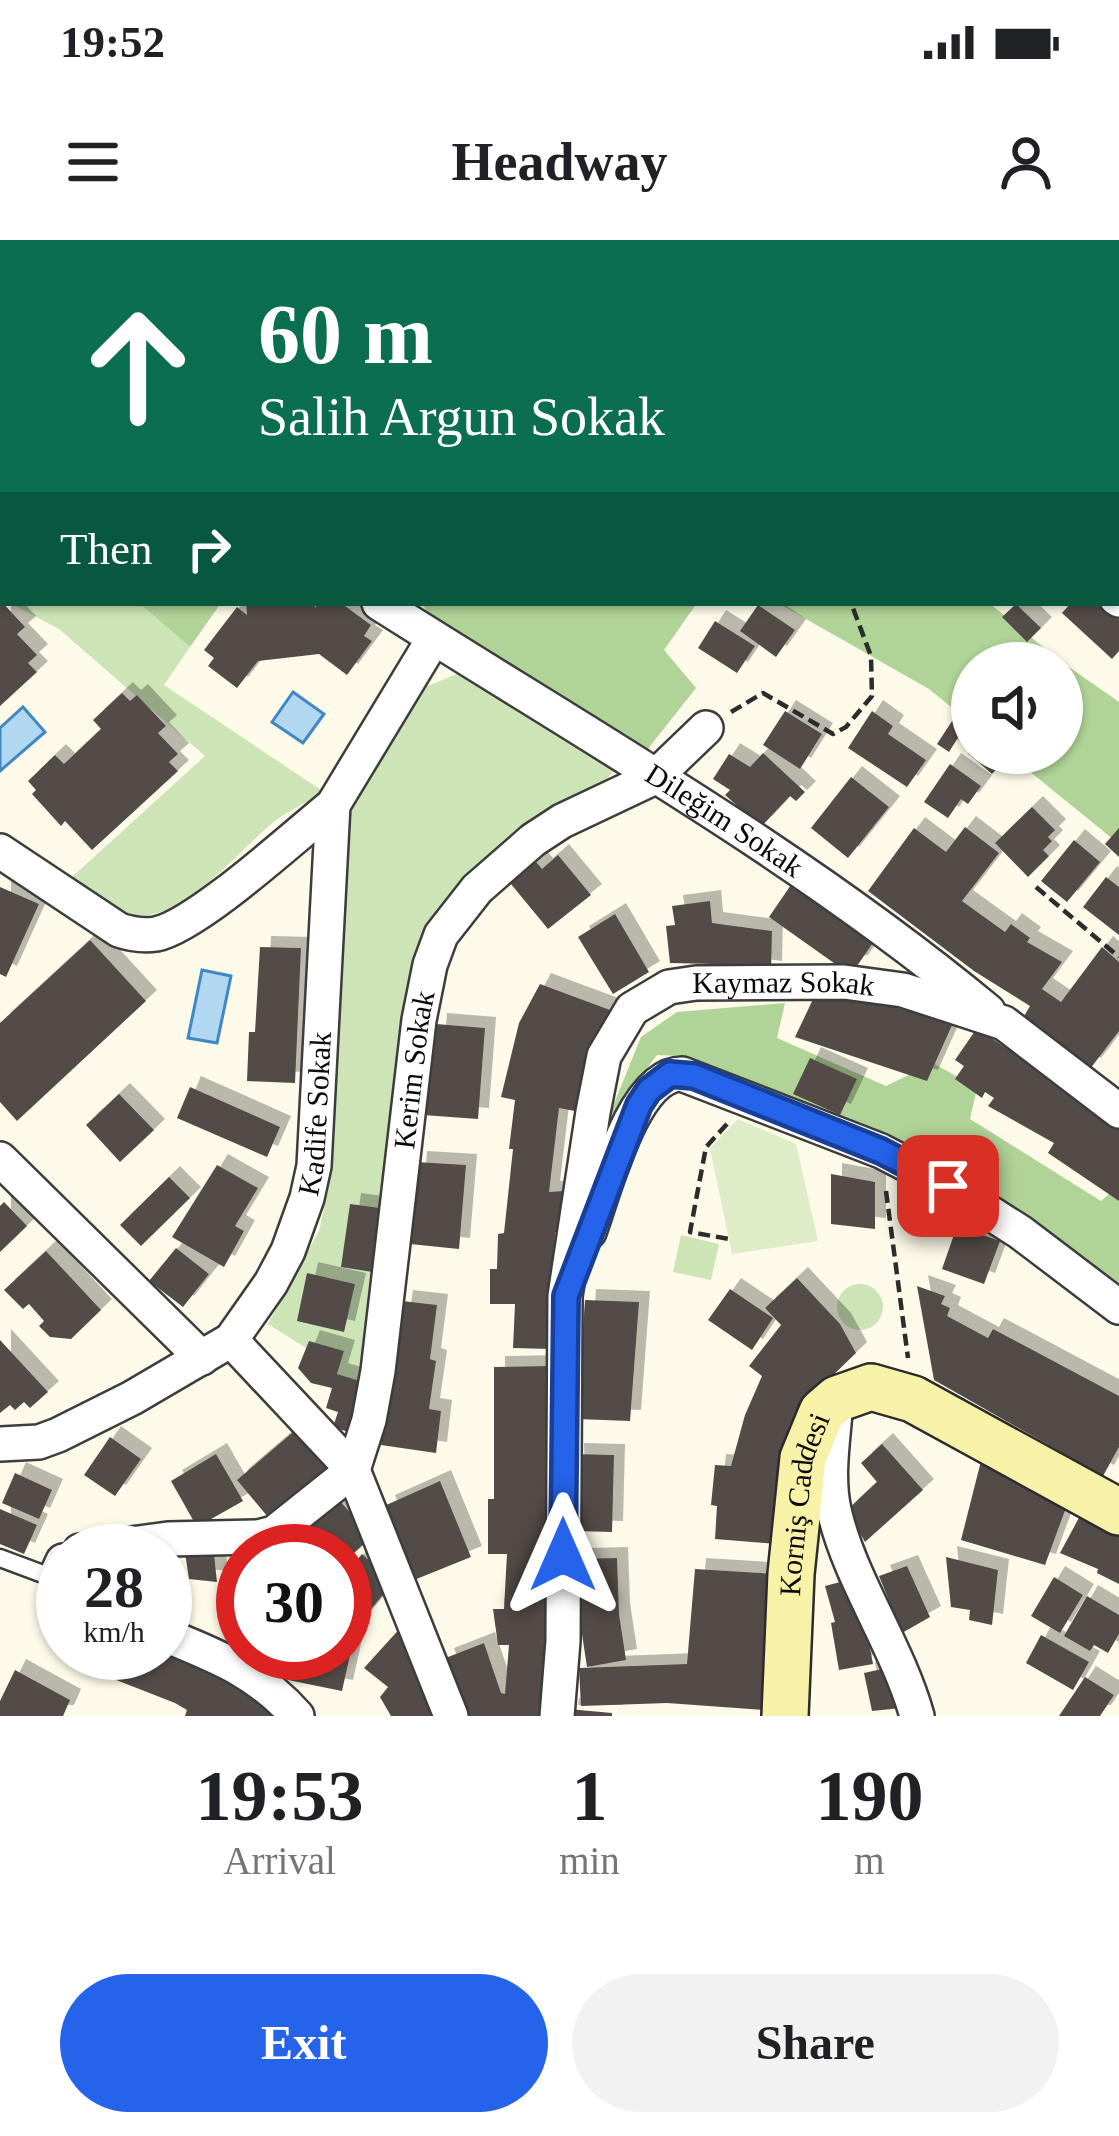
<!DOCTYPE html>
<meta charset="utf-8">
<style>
:root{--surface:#fff;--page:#f2f2f2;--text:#202124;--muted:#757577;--accent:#2563eb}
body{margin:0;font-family:"Times New Roman",serif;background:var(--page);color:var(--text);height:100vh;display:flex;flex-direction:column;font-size:45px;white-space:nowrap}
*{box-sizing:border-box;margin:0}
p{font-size:39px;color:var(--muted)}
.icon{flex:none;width:66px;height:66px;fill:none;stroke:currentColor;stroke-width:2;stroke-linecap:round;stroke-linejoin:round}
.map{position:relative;height:1476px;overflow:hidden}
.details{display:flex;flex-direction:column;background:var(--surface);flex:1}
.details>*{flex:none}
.banner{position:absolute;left:0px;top:0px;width:1119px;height:366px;box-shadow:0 3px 9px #0004;background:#0b6e4f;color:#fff;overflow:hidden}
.fabs{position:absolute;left:951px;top:402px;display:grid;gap:24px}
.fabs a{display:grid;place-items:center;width:132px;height:132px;border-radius:50%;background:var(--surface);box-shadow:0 3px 9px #0004;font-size:60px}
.speed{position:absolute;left:36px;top:1284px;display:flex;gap:24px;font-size:60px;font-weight:700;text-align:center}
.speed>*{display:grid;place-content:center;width:156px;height:156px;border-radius:50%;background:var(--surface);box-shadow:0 3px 9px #0004;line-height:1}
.speed small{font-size:30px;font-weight:400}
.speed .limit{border:18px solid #d22;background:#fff;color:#111}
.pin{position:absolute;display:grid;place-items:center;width:102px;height:102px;color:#fff;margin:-51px;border-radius:24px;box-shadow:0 6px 18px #0006}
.me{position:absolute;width:132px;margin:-66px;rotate:0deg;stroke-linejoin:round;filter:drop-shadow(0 0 9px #0008)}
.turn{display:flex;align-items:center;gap:42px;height:252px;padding:0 60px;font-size:54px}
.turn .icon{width:156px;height:156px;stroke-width:2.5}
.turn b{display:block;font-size:84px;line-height:102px}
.then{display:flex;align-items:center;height:114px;padding:0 60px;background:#0003;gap:24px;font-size:45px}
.eta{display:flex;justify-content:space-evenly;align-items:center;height:204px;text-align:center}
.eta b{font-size:72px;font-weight:800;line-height:84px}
.cta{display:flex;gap:24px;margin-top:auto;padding:24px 60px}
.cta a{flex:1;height:138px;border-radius:72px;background:var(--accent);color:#fff;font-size:48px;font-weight:800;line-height:138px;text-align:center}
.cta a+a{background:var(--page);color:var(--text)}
.status{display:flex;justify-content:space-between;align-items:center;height:84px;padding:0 60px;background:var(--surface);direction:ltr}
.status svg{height:33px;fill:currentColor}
header{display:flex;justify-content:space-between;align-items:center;height:156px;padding:0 60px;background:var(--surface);font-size:54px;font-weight:800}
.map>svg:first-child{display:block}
.green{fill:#cce4b6}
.forest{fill:#b0d397}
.pitch{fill:#deecc7}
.water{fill:#b2d7f0;stroke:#3f88c1;stroke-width:3}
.building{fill:#524c47;filter:url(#shadow)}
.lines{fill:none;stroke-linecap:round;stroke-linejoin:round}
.service-casing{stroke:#3d3d3d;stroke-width:21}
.minor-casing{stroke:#3d3d3d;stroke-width:38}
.secondary-casing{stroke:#2c2c2c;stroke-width:50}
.path{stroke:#2c2c2c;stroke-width:4.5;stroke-dasharray:12 6;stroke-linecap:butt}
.service{stroke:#fff;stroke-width:16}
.minor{stroke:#fff;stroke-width:33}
.secondary{stroke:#f8f2a9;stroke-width:45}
.route-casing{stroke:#184099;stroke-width:30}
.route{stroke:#2563eb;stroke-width:21}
.labels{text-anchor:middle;stroke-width:12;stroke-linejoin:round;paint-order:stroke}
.street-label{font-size:30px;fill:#0a0a0a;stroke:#fff}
</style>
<div class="status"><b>19:52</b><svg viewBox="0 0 49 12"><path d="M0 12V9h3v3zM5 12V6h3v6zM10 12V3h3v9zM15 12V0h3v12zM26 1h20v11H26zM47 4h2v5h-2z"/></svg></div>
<header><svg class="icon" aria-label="menu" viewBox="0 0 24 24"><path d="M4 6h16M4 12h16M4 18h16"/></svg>Headway<svg class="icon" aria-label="person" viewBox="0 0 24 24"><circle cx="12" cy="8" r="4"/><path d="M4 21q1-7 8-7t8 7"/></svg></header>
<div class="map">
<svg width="1119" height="1476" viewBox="0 0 1119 1476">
<defs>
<filter id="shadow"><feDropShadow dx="11" dy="-11" stdDeviation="0" flood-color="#0004"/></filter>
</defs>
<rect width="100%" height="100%" fill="#fdfae9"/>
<!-- green -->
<g class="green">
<path d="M10,363H139L190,407L164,445L324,552C308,562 289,570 275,581C239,609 186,680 137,675C114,673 90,649 72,637L205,516L59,389Z"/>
<path d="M459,433L473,437L615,528C603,551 567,558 546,572C496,606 454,646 423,697L367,1143L337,1134L343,1111L309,1101L306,1108L268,1084L319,991L330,941L348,576L423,448Z"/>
<polygon points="681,995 719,1004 711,1040 673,1032"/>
<circle cx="860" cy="1067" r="23"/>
</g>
<!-- forest -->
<g class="forest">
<polygon points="111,0 1028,0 111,3"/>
<polygon points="0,10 3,11 3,209 0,205"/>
<polygon points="139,363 221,363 190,407"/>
<polygon points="422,363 697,363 664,410 696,448 647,510 432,381"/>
<polygon points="778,363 989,363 1059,420 1119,462 1119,604 1007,513 1062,513 1062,423 972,423 972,484 929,449"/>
<polygon points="785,763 777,798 886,846 933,823 977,848 970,879 1101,961 1119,945 1119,1047 1060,1004 901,902 682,816 657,815 607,881 641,797 677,772"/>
</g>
<!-- pitch -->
<polygon class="pitch" points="738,879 796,904 818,1001 732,1014 710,908"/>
<!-- water -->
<g class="water">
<polygon points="293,452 324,474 303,503 272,482"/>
<polygon points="23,467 45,492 0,531 0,488"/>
<polygon points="202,730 231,736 217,803 188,798"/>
</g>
<!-- building -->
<g class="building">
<polygon points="0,360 25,387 17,394 37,415 28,423 37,432 0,466"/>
<polygon points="246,363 314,363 315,368 318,363 341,363 371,385 364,396 372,401 347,435 319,414 258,421 237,448 208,426 214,418 204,410 237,367 247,375"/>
<polygon points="1071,363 1101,363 1119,380 1119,411 1112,419 1062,373"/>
<polygon points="1016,364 1041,388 1027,402 1002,377"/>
<polygon points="758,365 795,390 776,417 740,391"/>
<polygon points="715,381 755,406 737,433 698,408"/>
<polygon points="122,453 130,461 137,455 166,486 158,493 178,514 169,522 178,531 92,610 65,581 61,586 32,554 36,550 28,541 55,515 64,524 101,489 93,480"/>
<polygon points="785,471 822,494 800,529 763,505"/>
<polygon points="872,471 893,486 888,494 926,520 907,547 848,508"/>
<polygon points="954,478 972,489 972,500 970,503 959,496 949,512 937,504"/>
<polygon points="763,513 805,552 796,561 790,556 761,587 725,555 730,550 713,539 729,514 750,527"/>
<polygon points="968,513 995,513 1004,521 992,534"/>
<polygon points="950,524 981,546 968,564 961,559 948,578 924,562"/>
<polygon points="851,537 889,567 848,618 811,588"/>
<polygon points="1032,567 1055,590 1048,597 1052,601 1043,610 1049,616 1028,637 995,603"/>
<polygon points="965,587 999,613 962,661 1005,692 1011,684 1030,698 1027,702 1062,722 1042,749 1061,762 1102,707 1119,722 1119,791 1090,829 1023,778 1030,766 974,731 868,651 914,588 946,612"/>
<polygon points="1119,588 1119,617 1105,604"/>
<polygon points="1074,600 1100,622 1067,662 1041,641"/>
<polygon points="558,615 591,655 548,689 506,638 532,617 542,629"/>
<polygon points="1106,637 1119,647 1119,695 1083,667"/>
<polygon points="795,639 877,697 857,726 841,728 769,677"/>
<polygon points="0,647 39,664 6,737 0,734"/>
<polygon points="710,661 712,683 772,691 771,732 714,724 670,723 666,686 675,685 672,666"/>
<polygon points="615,674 649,732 613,754 578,697"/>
<polygon points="90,700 146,761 17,881 0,862 0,783"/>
<polygon points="260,707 301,708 295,843 247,841 249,792 255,792"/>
<polygon points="540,744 610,770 596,803 580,872 559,868 549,952 563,951 562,992 555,992 551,1109 513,1108 515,1064 490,1064 490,1029 497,1029 498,994 504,993 513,909 509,909 515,860 501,857 519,783"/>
<polygon points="816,753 857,757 953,783 927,841 795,797"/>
<polygon points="436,784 485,788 478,879 423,875 429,807 434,807"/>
<polygon points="977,788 1119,887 1119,961 1048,913 1054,903 988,866 994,858 985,852 982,858 955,839 964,826 955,820"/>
<polygon points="810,818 857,839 840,875 793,854"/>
<polygon points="190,847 280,887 267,917 177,878"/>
<polygon points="119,854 154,890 120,922 86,885"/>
<polygon points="416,922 466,925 459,1009 410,1004"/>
<polygon points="217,925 258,948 235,986 244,991 224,1027 172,997"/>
<polygon points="831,934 875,942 875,989 831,984"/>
<polygon points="169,937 190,958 141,1006 120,985"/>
<polygon points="4,962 27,986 0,1012 0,966"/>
<polygon points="350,964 388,969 379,1033 341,1027"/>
<polygon points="957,986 1000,1001 984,1044 942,1029"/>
<polygon points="176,1008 209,1034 183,1067 149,1041"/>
<polygon points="46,1011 101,1070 71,1099 50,1097 39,1086 44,1081 29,1064 23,1069 4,1050"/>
<polygon points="307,1033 355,1044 344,1092 297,1081"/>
<polygon points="797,1038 840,1084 856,1113 803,1164 777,1304 715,1299 717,1266 711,1265 715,1225 731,1226 745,1175 762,1136 749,1126 781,1085 765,1068"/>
<polygon points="917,1046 945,1056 941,1064 950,1068 947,1076 988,1098 993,1089 1119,1156 1119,1207 1103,1236 934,1140"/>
<polygon points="730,1049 773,1078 752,1110 708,1080"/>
<polygon points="585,1060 639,1062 630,1181 577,1179"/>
<polygon points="402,1061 437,1065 430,1119 436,1121 429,1169 441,1171 436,1213 381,1205"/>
<polygon points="0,1100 48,1152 30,1168 24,1162 15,1170 10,1165 0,1173"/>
<polygon points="309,1101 344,1111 337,1134 367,1143 351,1193 333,1187 338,1172 326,1168 332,1148 311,1143 298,1128"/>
<polygon points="550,1126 546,1476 465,1476 443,1419 484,1403 501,1453 505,1454 509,1405 498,1405 493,1369 504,1369 507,1314 488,1314 488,1259 494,1259 494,1127"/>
<polygon points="299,1187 335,1229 273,1283 237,1240"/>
<polygon points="110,1197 141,1219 115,1256 84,1235"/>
<polygon points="882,1204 923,1250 865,1302 847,1270 877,1242 861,1223"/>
<polygon points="216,1214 243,1261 197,1287 171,1241"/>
<polygon points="573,1214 614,1215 612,1292 576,1291"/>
<polygon points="981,1221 1067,1265 1045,1325 961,1300"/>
<polygon points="15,1233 52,1250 39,1279 2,1263"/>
<polygon points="440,1241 471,1317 414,1340 384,1266"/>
<polygon points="338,1259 372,1297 345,1321 345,1311 276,1311"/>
<polygon points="0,1269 37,1285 24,1314 0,1304"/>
<polygon points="1081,1274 1119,1295 1119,1344 1097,1333 1098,1329 1060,1313"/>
<polygon points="236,1312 243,1312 243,1371 229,1370"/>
<polygon points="185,1313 214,1314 217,1342 189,1339"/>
<polygon points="362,1314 394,1342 359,1383 345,1370 345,1334"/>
<polygon points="946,1317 998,1330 992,1385 969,1380 970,1370 951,1367"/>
<polygon points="617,1318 619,1374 626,1420 587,1427 580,1381 580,1319"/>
<polygon points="907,1326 930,1377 902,1393 879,1336"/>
<polygon points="695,1329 775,1334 765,1470 667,1463 581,1466 579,1428 687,1424"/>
<polygon points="1054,1337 1083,1355 1060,1393 1031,1376"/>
<polygon points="852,1339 864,1377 873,1424 839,1430 831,1383 835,1382 825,1346"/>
<polygon points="1087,1356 1119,1375 1119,1394 1108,1413 1094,1405 1090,1411 1064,1396"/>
<polygon points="403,1385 442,1476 391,1476 380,1457 388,1447 364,1428"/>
<polygon points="1041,1395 1089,1422 1073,1450 1026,1423"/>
<polygon points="345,1404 352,1406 342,1451 288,1440 294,1413 345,1413"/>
<polygon points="165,1408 258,1452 282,1476 185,1476 187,1470 175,1463 83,1427 89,1413 165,1413"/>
<polygon points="891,1427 901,1468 872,1471 864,1433"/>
<polygon points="15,1430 70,1460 63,1476 0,1476 0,1461"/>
<polygon points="1085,1437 1114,1455 1100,1476 1059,1476"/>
<polygon points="568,1469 612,1473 612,1476 567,1476"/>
</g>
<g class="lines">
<defs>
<polyline id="service" points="0,1318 59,1340"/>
<g id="minor">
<polyline points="1116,358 1119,360"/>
<path id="s1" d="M379,363C585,494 800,615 988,771"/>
<path d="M0,611L119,690C131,694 143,696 156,694C197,686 297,594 333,565"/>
<polyline points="0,919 202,1118"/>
<path d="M589,992C604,952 632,834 682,834L881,911L948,946L1020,992L1119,1067"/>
<polyline points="231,1100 353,1230 451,1476"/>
<path d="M836,1159C834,1195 826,1235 834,1270C849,1338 897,1405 917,1476"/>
<path id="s2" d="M0,1204L39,1202L58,1195L132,1158L231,1100L271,1043L288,1011L307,958L314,926L333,565L434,398"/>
<path id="s3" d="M80,1311L168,1299L258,1297L274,1293L353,1230L369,1180L378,1131L419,780L430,725L441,695L477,649L533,600L562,581L655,537L706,488"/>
<polyline points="63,1321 57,1334 63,1347"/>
<path d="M165,1395C219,1417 258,1432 297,1476"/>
<path id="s4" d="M557,1476L563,1401L565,1056L593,872L604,816L632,769L669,747L696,743L844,742L903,750L1004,783L1119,871"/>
</g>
<g id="secondary">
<path id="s5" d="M785,1476L791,1334L803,1218L822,1172L837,1159L871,1147L913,1159L1119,1272"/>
</g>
</defs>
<!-- service casing -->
<use href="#service" class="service-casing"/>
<!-- minor casing -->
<use href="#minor" class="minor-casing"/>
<!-- secondary casing -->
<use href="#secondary" class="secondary-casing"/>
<!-- path -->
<g class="path">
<polyline points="1116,73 1119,70"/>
<polyline points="1116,104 1119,110"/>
<polyline points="1116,290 1119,287"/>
<polyline points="731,472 763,453 833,494 846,487 872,456 871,416 851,363"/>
<polyline points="1036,647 1119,717"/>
<polyline points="727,884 706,907 690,992 729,999"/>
<polyline points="886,951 908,1118"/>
</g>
<!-- service -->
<use href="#service" class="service"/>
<!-- minor -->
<use href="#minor" class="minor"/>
<!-- secondary -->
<use href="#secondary" class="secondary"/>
</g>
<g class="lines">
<defs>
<polyline id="route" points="563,1315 566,1056 639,865 649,850 670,834 694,836 881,911 948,946"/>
</defs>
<!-- route casing -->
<use href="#route" class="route-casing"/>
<!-- route -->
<use href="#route" class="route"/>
</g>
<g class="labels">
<!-- street labels -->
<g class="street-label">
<text dy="10" stroke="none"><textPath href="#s1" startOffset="408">Dileğim Sokak</textPath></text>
<text dy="10" stroke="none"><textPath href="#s4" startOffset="876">Kaymaz Sokak</textPath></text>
<text dy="10" stroke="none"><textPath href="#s3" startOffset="702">Kerim Sokak</textPath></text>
<text dy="10" stroke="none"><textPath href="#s2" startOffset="504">Kadife Sokak</textPath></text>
<text dy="10" stroke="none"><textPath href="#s5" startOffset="213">Korniş Caddesi</textPath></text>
</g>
</g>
</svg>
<div class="fabs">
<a><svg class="icon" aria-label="sound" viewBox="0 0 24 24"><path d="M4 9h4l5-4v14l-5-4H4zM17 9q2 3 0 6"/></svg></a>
</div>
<div class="speed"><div>28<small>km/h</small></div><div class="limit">30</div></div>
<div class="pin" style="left:948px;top:946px;background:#d93025"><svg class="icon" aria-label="arrive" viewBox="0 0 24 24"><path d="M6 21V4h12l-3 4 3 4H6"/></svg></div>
<svg class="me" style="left:563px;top:1315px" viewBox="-20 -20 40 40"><path d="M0-17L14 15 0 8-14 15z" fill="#2563eb" stroke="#fff" stroke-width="4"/></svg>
<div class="banner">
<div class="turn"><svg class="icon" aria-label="ahead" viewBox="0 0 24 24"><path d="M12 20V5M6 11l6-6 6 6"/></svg><div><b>60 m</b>Salih Argun Sokak</div></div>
<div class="then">Then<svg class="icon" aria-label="right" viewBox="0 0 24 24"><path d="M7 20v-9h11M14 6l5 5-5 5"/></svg></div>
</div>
</div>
<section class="details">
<div class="eta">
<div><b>19:53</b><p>Arrival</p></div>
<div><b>1</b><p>min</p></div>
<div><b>190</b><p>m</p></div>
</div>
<div class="cta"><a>Exit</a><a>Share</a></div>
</section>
